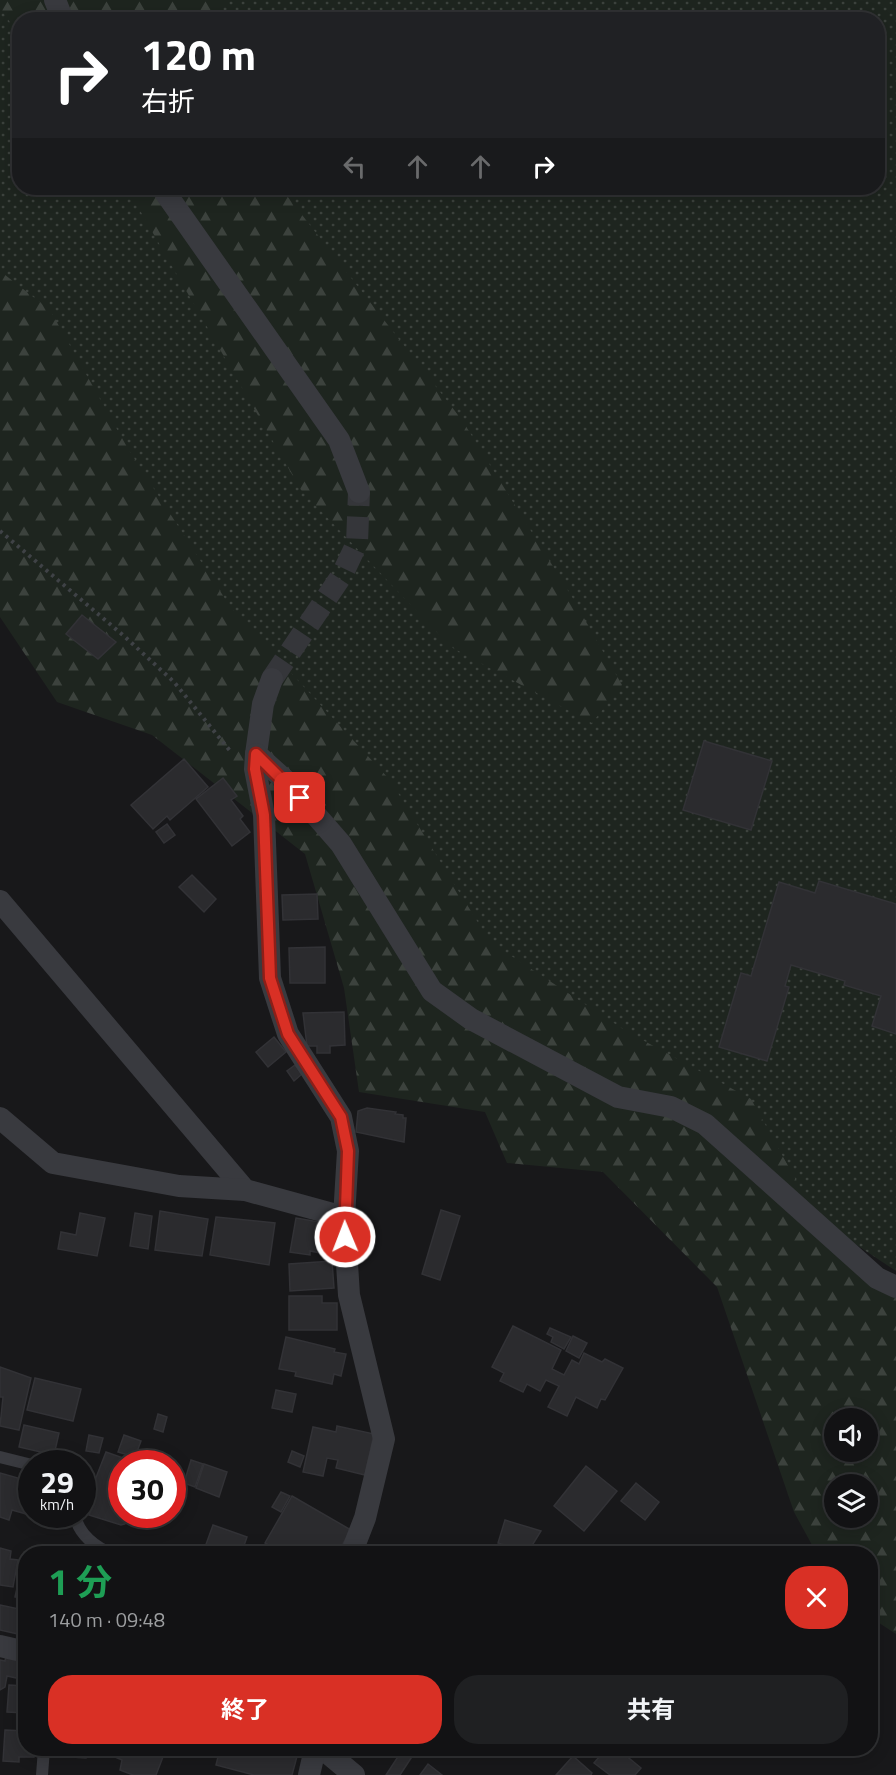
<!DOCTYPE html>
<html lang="ja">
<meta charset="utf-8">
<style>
:root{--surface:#121214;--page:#1f2022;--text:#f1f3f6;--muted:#9c9ea0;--line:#313234;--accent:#d93025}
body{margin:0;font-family:"Titillium Web","Noto Sans JP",sans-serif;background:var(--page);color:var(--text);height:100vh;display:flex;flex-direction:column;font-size:22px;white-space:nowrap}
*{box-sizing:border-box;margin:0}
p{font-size:20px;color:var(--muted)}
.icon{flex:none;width:33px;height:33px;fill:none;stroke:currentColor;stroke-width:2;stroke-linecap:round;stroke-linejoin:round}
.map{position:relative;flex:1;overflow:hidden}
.details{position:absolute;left:18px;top:1546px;width:860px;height:210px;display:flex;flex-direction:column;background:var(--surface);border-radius:24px;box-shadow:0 3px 15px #0003,0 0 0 2px var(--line)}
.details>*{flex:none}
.top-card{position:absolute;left:12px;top:12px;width:873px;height:183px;border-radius:24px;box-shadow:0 3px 15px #0003,0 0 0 2px var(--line);background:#202124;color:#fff;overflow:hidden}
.tools{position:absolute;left:824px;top:1408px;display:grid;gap:12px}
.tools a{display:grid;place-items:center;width:54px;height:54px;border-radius:50%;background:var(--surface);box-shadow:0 3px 15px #0003,0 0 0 2px var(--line);font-size:30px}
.speed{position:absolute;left:18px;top:1450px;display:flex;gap:12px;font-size:30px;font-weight:700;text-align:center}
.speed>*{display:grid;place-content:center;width:78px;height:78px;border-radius:50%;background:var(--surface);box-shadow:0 3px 15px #0003,0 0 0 2px var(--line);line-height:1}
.speed small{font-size:15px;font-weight:400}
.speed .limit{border:9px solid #d22;background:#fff;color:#111}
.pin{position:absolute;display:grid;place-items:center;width:51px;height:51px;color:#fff;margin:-26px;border-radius:12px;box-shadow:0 3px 9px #0006}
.me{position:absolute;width:66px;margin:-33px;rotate:359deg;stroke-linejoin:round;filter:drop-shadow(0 0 4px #0008)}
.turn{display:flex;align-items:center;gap:21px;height:126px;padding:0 30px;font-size:27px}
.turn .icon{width:78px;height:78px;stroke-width:2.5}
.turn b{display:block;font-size:42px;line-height:51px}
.lanes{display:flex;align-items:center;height:57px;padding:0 30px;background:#0003;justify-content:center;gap:30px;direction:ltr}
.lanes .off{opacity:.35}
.round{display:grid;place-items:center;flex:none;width:63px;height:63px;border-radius:24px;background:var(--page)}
.headline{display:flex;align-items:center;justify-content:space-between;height:102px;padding:0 30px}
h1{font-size:36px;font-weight:700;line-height:45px;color:#1e9e55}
.cta{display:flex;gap:12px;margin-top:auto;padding:12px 30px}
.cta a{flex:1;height:69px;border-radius:24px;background:var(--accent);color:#fff;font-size:24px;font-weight:700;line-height:69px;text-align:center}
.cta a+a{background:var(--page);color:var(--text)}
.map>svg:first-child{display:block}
.grass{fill:url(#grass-dots);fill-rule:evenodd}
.forest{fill:url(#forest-firs);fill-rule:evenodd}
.building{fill:#2b2b2e;stroke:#323236;stroke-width:1.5}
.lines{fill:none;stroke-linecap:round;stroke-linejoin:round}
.street-tunnel{stroke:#35363a;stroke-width:22;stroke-dasharray:22 11;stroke-linecap:butt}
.path{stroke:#3f4246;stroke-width:4;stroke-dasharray:3 4.5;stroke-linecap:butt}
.lane{stroke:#393a3f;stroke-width:12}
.street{stroke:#393a3f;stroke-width:22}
.route-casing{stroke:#8d1f18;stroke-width:15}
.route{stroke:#d93025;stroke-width:10}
</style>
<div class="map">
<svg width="896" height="1775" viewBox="0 0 896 1775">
<defs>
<pattern id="grass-dots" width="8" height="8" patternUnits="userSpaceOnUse" patternTransform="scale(1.5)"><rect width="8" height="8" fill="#1e251f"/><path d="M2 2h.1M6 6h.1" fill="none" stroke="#3c423d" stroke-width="1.8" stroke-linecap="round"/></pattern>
<pattern id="forest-firs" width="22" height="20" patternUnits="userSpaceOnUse" patternTransform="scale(1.5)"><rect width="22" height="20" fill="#1e251f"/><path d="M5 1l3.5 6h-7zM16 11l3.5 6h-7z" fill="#3c423d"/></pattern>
</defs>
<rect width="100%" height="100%" fill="#18181a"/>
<!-- grass -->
<path class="grass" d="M0,0H896V1271L502,1011L0,381ZM20,20H878V188H20Z"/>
<!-- forest -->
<g class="forest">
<polygon points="0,0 222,0 218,19 20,20 19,35 0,8"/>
<polygon points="127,188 281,188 462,420 572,597 622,685 592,723 451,647 301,490"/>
<path d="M0,271L50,310L127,447L231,608L390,780L490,942L626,1031L751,1099L840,1259L896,1296V1634L870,1617V1554H817L794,1512L717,1287L603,1172L507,1163L485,1112L359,1092L344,988L305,854L152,735L57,702L0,617ZM834,1419H867V1452H834ZM834,1485H867V1518H834Z"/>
</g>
<!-- building -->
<g class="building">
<polygon points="82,615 116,642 98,659 66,634"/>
<polygon points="704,741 772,761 751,830 683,810"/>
<polygon points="184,759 208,787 170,820 167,816 153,829 131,805"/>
<polygon points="223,778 237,796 231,800 243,816 240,819 250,832 232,846 196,799"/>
<polygon points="167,824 175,835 164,843 156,832"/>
<polygon points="192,875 216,899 204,912 179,887"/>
<polygon points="819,881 896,904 896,1034 872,1026 881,996 844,985 845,981 791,965 785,986 789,987 767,1061 719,1047 741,973 751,976 779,882 815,893"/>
<polygon points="317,894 318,919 283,920 282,895"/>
<polygon points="325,947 325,983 290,983 289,948"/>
<polygon points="344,1012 345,1045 330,1046 330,1053 317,1053 317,1046 307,1046 303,1013"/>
<polygon points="274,1037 286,1052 268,1067 256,1052"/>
<polygon points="295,1065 302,1074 294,1081 287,1071"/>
<polygon points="367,1108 396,1112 395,1114 403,1115 403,1118 406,1118 404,1142 356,1132 358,1111"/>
<polygon points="441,1210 460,1216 440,1280 422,1274"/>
<polygon points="160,1211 208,1219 202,1256 155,1250"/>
<polygon points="80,1213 105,1218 97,1256 58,1249 61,1232 76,1235"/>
<polygon points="135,1213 152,1216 148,1249 130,1246"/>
<polygon points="216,1217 275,1223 269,1265 210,1255"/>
<polygon points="296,1218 331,1224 326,1254 310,1251 310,1255 290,1252"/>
<polygon points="332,1261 334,1288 290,1291 289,1264"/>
<polygon points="289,1296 322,1296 322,1303 337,1303 337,1330 289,1330"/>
<polygon points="513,1326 561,1350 552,1369 564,1375 572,1360 579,1364 584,1353 602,1362 605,1359 623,1368 605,1400 601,1399 597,1408 576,1397 567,1416 548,1407 559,1386 546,1380 540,1391 527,1384 523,1392 500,1381 504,1373 492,1367"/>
<polygon points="550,1328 571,1337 564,1349 551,1342 553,1337 547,1334"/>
<polygon points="573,1336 587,1343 579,1358 566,1351"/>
<polygon points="286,1337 335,1349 334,1352 346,1354 341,1376 334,1374 332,1384 295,1376 296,1372 279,1369"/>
<polygon points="0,1367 31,1378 19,1430 0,1426 3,1397 0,1397"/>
<polygon points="35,1378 81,1389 73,1421 27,1410"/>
<polygon points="276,1390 296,1394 292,1412 272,1408"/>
<polygon points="158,1414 167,1417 163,1432 154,1429"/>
<polygon points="24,1425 59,1433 54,1455 19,1447"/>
<polygon points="337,1426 374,1434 365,1475 336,1468 338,1460 327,1458 323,1476 303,1472 313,1427 336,1432"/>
<polygon points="89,1435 103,1438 99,1453 86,1451"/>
<polygon points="124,1435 141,1441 135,1457 118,1452"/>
<polygon points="292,1451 304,1456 300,1467 288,1462"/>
<polygon points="106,1452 140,1464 122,1464 122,1515 138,1515 135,1522 126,1519 125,1524 121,1525 89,1515 96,1495 90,1493"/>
<polygon points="191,1460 203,1464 195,1487 184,1483"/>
<polygon points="204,1464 227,1472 219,1497 196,1488"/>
<polygon points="586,1466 617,1491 584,1531 554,1506"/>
<polygon points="0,1473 32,1482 33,1516 12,1510 9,1520 0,1517"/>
<polygon points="636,1483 659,1502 645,1520 621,1501"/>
<polygon points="281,1492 290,1496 281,1512 272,1507"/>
<polygon points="292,1496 351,1530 337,1554 308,1554 298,1549 295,1554 285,1554 265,1543"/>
<polygon points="505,1520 541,1531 528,1552 498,1543"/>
<polygon points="213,1525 247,1537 241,1554 216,1554 204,1550"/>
<polygon points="380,1545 403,1554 376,1554"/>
<polygon points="0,1548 11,1551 10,1559 18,1560 13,1587 0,1585"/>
<polygon points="21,1570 26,1571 26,1599 15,1597"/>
<polygon points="0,1605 24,1610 18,1634 0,1630"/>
<polygon points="6,1656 26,1661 26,1673 23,1672 21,1679 7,1676 5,1687 0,1690 0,1660 5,1661"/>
<polygon points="9,1685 26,1686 26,1713 7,1712"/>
<polygon points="5,1730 26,1731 26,1749 35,1749 34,1757 19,1757 19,1762 3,1761"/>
<polygon points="58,1749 87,1749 86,1758 57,1756"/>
<polygon points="116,1749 166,1749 156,1775 133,1775 120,1770 122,1760 113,1756"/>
<polygon points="220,1749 299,1749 292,1775 254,1775 216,1765"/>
<polygon points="403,1749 417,1749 400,1775 386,1775"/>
<polygon points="606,1749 618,1749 641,1768 635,1775 610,1775 594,1763"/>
<polygon points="573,1756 592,1773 591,1775 556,1775"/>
<polygon points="428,1764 442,1775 420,1775"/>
</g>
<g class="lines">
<!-- street-tunnel -->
<polyline class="street-tunnel" points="272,679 342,575 357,543 359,492"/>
<!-- path -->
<polyline class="path" points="0,531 124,636 174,682 231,752"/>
<!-- lane -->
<g class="lane">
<polyline points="0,1457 32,1465"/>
<path d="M75,1515C78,1534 96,1548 113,1554"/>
<polyline points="42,1775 44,1749"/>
</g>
<!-- street -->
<g class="street">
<polyline points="55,0 63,20"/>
<polyline points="162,188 339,440 359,492"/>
<polyline points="272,679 263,704 256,754 287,782 341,844 432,991 471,1019 618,1097 671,1107 705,1124 877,1278 896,1287"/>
<polyline points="256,754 255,769 264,815 270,978 288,1034 341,1117 348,1151 344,1217 349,1295 384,1439 365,1518 351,1554"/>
<polyline points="0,901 245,1190"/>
<polyline points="0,1118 53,1163 179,1186 245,1190 344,1217"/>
<polyline points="0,1646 26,1652"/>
<polyline points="323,1749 354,1775"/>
<polyline points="309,1775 315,1749"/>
</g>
</g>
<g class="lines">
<defs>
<polyline id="route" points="300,798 256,754 255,769 264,815 270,978 288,1034 341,1117 348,1151 345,1237"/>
</defs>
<!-- route casing -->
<use href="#route" class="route-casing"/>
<!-- route -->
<use href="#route" class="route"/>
</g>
</svg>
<div class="tools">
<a><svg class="icon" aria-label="sound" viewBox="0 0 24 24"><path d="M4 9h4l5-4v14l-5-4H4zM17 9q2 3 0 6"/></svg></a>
<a><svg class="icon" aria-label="layers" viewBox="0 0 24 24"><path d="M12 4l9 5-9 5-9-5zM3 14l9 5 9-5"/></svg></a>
</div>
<div class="speed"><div>29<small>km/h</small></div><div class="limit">30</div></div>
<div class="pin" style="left:300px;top:798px;background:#d93025"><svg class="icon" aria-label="arrive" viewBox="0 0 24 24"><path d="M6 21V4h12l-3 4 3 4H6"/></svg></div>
<svg class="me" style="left:345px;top:1237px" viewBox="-20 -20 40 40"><circle r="17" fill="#d93025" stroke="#fff" stroke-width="3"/><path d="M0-11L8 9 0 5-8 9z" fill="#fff"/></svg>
<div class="top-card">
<div class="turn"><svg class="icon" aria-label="right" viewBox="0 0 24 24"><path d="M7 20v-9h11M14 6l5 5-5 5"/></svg><div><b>120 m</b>右折</div></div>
<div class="lanes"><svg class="icon off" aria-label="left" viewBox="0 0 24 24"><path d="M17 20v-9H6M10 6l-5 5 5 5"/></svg><svg class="icon off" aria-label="ahead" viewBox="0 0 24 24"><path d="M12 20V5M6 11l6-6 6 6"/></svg><svg class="icon off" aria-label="ahead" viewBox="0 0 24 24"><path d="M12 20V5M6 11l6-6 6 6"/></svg><svg class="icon" aria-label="right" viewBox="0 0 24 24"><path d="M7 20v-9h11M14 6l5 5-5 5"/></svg></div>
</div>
<section class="details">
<div class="headline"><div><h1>1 分</h1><p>140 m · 09:48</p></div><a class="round" style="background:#d93025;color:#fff"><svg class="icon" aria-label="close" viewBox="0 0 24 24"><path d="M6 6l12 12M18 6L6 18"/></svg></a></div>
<div class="cta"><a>終了</a><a>共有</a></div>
</section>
</div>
